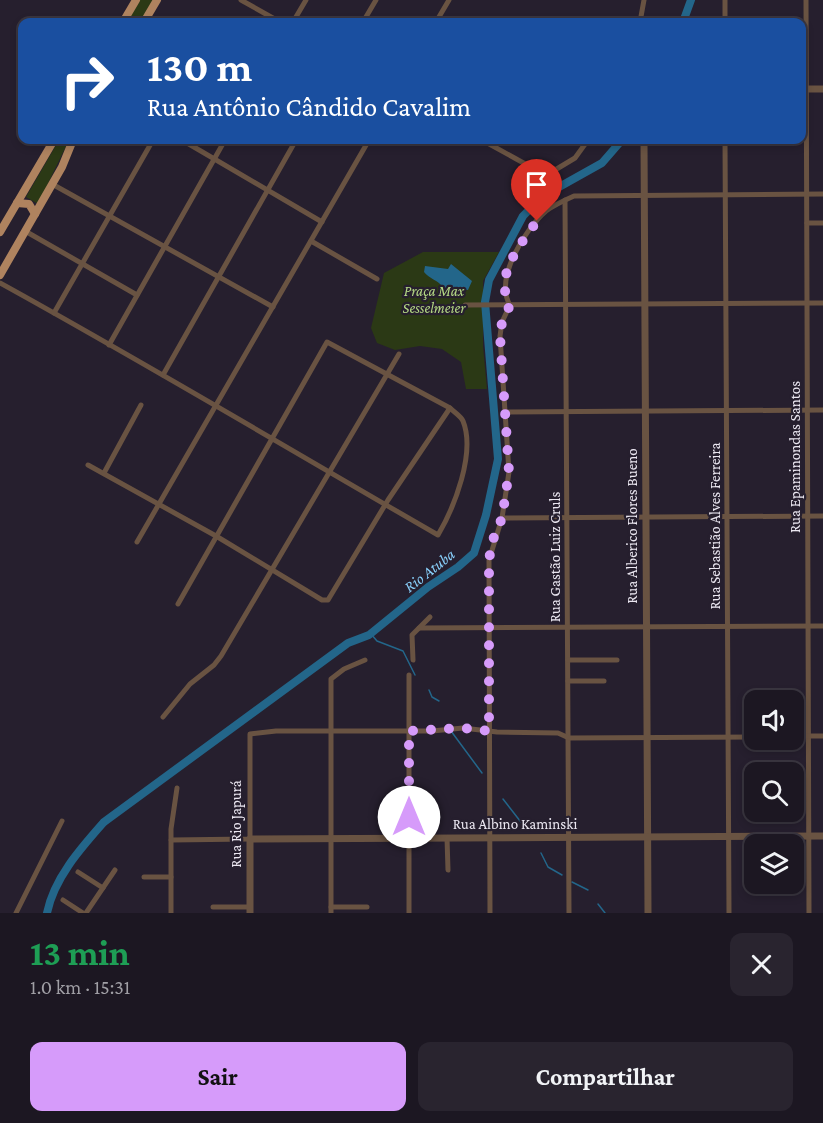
<!DOCTYPE html>
<html lang="pt">
<meta charset="utf-8">
<style>
:root{--surface:#1c1722;--page:#29242f;--text:#f1f3f6;--muted:#a09fa5;--line:#3a3640;--accent:#d69bfa}
body{margin:0;font-family:"Crimson Pro",serif;background:var(--page);color:var(--text);height:100vh;display:flex;flex-direction:column;font-size:22px;white-space:nowrap}
*{box-sizing:border-box;margin:0}
p{font-size:20px;color:var(--muted)}
.icon{flex:none;width:33px;height:33px;fill:none;stroke:currentColor;stroke-width:2;stroke-linecap:round;stroke-linejoin:round}
.map{position:relative;height:913px;overflow:hidden}
.panel{display:flex;flex-direction:column;background:var(--surface);flex:1}
.panel>*{flex:none}
.top-card{position:absolute;left:18px;top:18px;width:788px;height:126px;border-radius:12px;box-shadow:0 3px 9px #0003,0 0 0 2px var(--line);background:#1a4fa0;color:#fff;overflow:hidden}
.fabs{position:absolute;left:744px;top:690px;display:grid;gap:12px}
.fabs a{display:grid;place-items:center;width:60px;height:60px;border-radius:12px;background:var(--surface);box-shadow:0 3px 9px #0003,0 0 0 2px var(--line);font-size:30px}
.pin{position:absolute;display:grid;place-items:center;width:51px;height:51px;color:#fff;margin:-62px -26px;border-radius:50% 50% 50% 0;rotate:-45deg;box-shadow:0 0 6px #0007}
.pin .icon{rotate:45deg}
.me{position:absolute;width:66px;margin:-33px;rotate:0deg;stroke-linejoin:round;filter:drop-shadow(0 0 4px #0008)}
.turn{display:flex;align-items:center;gap:21px;height:126px;padding:0 30px;font-size:27px}
.turn .icon{width:78px;height:78px;stroke-width:2.5}
.turn b{display:block;font-size:42px;line-height:51px}
.round{display:grid;place-items:center;flex:none;width:63px;height:63px;border-radius:12px;background:var(--page)}
.overview{display:flex;align-items:center;justify-content:space-between;height:102px;padding:0 30px}
h1{font-size:36px;font-weight:700;line-height:45px;color:#1e9e55}
.action{display:flex;gap:12px;margin-top:auto;padding:12px 30px}
.action a{flex:1;height:69px;border-radius:12px;background:var(--accent);color:#111;font-size:24px;font-weight:700;line-height:69px;text-align:center}
.action a+a{background:var(--page);color:var(--text)}
.map>svg:first-child{display:block}
.green{fill:#2b3915}
.water{fill:#23668a}
.lines{fill:none;stroke-linecap:round;stroke-linejoin:round}
.stream{stroke:#23668a;stroke-width:1.5}
.river{stroke:#23668a;stroke-width:8}
.minor{stroke:#695342;stroke-width:5}
.tertiary{stroke:#695342;stroke-width:7}
.primary{stroke:#af835f;stroke-width:8}
.route{stroke:#d69bfa;stroke-width:10;stroke-dasharray:0 18}
.labels{text-anchor:middle;stroke-width:4.5;stroke-linejoin:round;paint-order:stroke}
.park-label{font-size:15px;font-style:italic;fill:#b4d884;stroke:#261f2e}
.street-label{font-size:15px;fill:#eae6f0;stroke:#261f2e}
.water-label{font-size:16px;font-style:italic;fill:#88cffa;stroke:#261f2e}
</style>
<div class="map">
<svg width="823" height="913" viewBox="0 0 823 913">
<rect width="100%" height="100%" fill="#261f2e"/>
<!-- green -->
<g class="green">
<polygon points="140,0 154,0 140,22 127,22"/>
<polygon points="59,140 69,140 38,204 26,197"/>
<polygon points="423,252 499,252 483,281 483,346 487,389 466,389 461,362 442,349 420,346 395,350 377,343 371,328 384,273"/>
</g>
<!-- water -->
<path class="water" d="M451,264L472,281L468,290L443,288C439,280 429,279 424,272L425,266L448,269Z"/>
<g class="lines">
<!-- stream -->
<g class="stream">
<polyline points="371,634 377,641 403,651 415,675"/>
<polyline points="429,690 432,697 439,701"/>
<polyline points="451,731 482,773"/>
<polyline points="503,799 524,826"/>
<polyline points="541,853 548,867 562,875"/>
<polyline points="572,882 588,890"/>
<polyline points="598,904 605,913"/>
</g>
<!-- river -->
<g class="river">
<polyline points="683,22 691,0"/>
<path d="M47,913C54,878 81,848 104,822L348,643L369,635L428,587L458,567L474,553L486,515L498,459L485,302L489,280L523,216L543,196L602,163L622,140"/>
</g>
<!-- minor -->
<g class="minor">
<polyline points="241,0 280,22"/>
<polyline points="725,0 725,22"/>
<polyline points="806,0 809,913"/>
<polyline points="293,22 306,0"/>
<polyline points="363,22 376,0"/>
<polyline points="436,22 449,0"/>
<polyline points="640,22 644,0"/>
<polyline points="182,140 322,222"/>
<polyline points="482,140 538,171 550,173 575,158 588,140"/>
<polyline points="725,140 729,913"/>
<polyline points="52,184 273,307"/>
<polyline points="565,200 569,913"/>
<polyline points="807,223 823,223"/>
<polyline points="25,231 137,295"/>
<polyline points="311,241 377,279"/>
<path d="M0,283C147,364 292,451 438,535C454,508 476,453 463,421C461,416 454,412 450,408L327,342C277,430 227,517 178,604"/>
<polyline points="465,305 823,303"/>
<polyline points="54,313 153,140"/>
<polyline points="109,345 225,140"/>
<polyline points="163,375 296,140"/>
<polyline points="505,412 823,410"/>
<polyline points="88,465 216,536 322,600 328,600 388,500 450,408"/>
<polyline points="104,473 141,405"/>
<polyline points="502,518 823,516"/>
<polyline points="137,542 369,140"/>
<polyline points="419,628 823,626"/>
<polyline points="413,660 412,635 430,617"/>
<polyline points="568,660 617,660"/>
<polyline points="409,675 409,913"/>
<polyline points="568,681 604,681"/>
<polyline points="163,717 190,684 214,665 221,656 399,354"/>
<polyline points="794,736 823,736"/>
<polyline points="447,838 448,870"/>
<polyline points="171,840 250,839 250,734 276,731 432,731 463,728 497,732 558,733 569,738 754,737"/>
<polyline points="78,872 103,888"/>
<polyline points="144,877 171,877"/>
<polyline points="63,900 83,913"/>
<polyline points="213,907 250,907"/>
<polyline points="331,907 367,907"/>
<polyline points="16,913 62,821"/>
<polyline points="86,913 115,870"/>
<polyline points="171,913 171,829 177,788"/>
<polyline points="331,913 331,679 344,669 365,660"/>
<path d="M490,913L489,560L502,518L509,472L500,336L502,322L510,305C494,279 525,229 546,211C554,205 565,200 574,196L823,194"/>
</g>
<!-- tertiary -->
<g class="tertiary">
<polyline points="801,89 823,89"/>
<polyline points="644,140 648,913"/>
<polyline points="250,913 250,839 823,836"/>
</g>
<!-- primary -->
<g class="primary">
<polyline points="123,22 136,0"/>
<polyline points="144,22 157,0"/>
<polyline points="17,203 29,204 35,214"/>
<polyline points="0,232 54,140"/>
<polyline points="0,275 62,167 73,140"/>
</g>
</g>
<g class="lines">
<!-- route -->
<path class="route" d="M409,817V731L463,728L489,731V560L492,542L502,518L509,472L500,336L502,322L510,305C493,276 521,244 537,221"/>
</g>
<g class="labels">
<!-- park labels -->
<g class="park-label">
<text x="434" y="296">Praça Max<tspan x="434" dy="17">Sesselmeier</tspan></text>
</g>
<!-- street labels -->
<g class="street-label">
<text transform="translate(795 457) rotate(-90)" y="5">Rua Epaminondas Santos</text>
<text transform="translate(632 526) rotate(-90)" y="5">Rua Alberico Flores Bueno</text>
<text transform="translate(715 526) rotate(-90)" y="5">Rua Sebastião Alves Ferreira</text>
<text transform="translate(555 557) rotate(-90)" y="5">Rua Gastão Luiz Cruls</text>
<text transform="translate(236 824) rotate(-90)" y="5">Rua Rio Japurá</text>
<text x="515" y="829">Rua Albino Kaminski</text>
</g>
<!-- water labels -->
<g class="water-label">
<text transform="translate(429 570) rotate(-38)" y="6">Rio Atuba</text>
</g>
</g>
</svg>
<div class="fabs">
<a><svg class="icon" aria-label="sound" viewBox="0 0 24 24"><path d="M4 9h4l5-4v14l-5-4H4zM17 9q2 3 0 6"/></svg></a>
<a><svg class="icon" aria-label="search" viewBox="0 0 24 24"><circle cx="10" cy="10" r="6"/><path d="M15 15l6 6"/></svg></a>
<a><svg class="icon" aria-label="layers" viewBox="0 0 24 24"><path d="M12 4l9 5-9 5-9-5zM3 14l9 5 9-5"/></svg></a>
</div>
<div class="pin" style="left:537px;top:221px;background:#d93025"><svg class="icon" aria-label="arrive" viewBox="0 0 24 24"><path d="M6 21V4h12l-3 4 3 4H6"/></svg></div>
<svg class="me" style="left:409px;top:817px" viewBox="-20 -20 40 40"><circle r="19" fill="#fff"/><path d="M0-13L10 11 0 6-10 11z" fill="#d69bfa"/></svg>
<div class="top-card">
<div class="turn"><svg class="icon" aria-label="right" viewBox="0 0 24 24"><path d="M7 20v-9h11M14 6l5 5-5 5"/></svg><div><b>130 m</b>Rua Antônio Cândido Cavalim</div></div>
</div>
</div>
<section class="panel">
<div class="overview"><div><h1>13 min</h1><p>1.0 km · 15:31</p></div><a class="round"><svg class="icon" aria-label="close" viewBox="0 0 24 24"><path d="M6 6l12 12M18 6L6 18"/></svg></a></div>
<div class="action"><a>Sair</a><a>Compartilhar</a></div>
</section>
